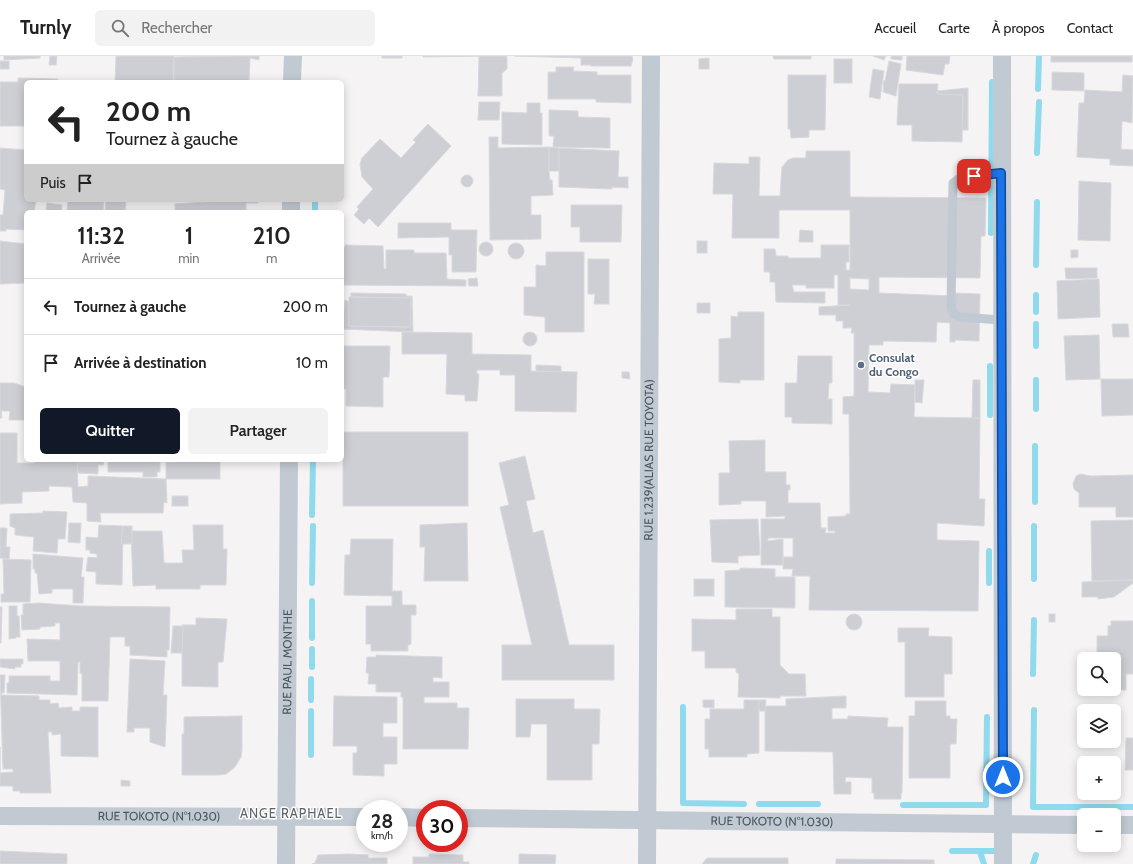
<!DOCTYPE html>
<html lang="fr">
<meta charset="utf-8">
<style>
:root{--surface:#fff;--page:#f2f2f2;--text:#222;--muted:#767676;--line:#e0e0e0;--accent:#111827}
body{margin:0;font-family:Cabin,sans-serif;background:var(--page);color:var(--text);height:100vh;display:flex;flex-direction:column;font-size:15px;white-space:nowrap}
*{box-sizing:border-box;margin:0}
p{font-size:13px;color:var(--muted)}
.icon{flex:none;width:22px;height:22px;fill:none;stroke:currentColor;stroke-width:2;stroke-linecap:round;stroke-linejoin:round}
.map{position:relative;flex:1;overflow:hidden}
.details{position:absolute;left:24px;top:154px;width:320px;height:252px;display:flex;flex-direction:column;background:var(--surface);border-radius:6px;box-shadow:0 2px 10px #0003}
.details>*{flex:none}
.hud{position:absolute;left:24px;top:24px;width:320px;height:122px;border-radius:6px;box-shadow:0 2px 10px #0003;background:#fff;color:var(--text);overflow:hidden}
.tools{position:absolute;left:1077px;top:596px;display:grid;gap:8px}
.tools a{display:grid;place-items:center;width:44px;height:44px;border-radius:6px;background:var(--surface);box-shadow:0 2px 10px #0003;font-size:20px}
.speed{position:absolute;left:356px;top:744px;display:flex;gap:8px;font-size:20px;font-weight:700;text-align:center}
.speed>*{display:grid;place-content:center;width:52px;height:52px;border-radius:50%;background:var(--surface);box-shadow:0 2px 10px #0003;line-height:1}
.speed small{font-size:10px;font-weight:400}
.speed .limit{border:6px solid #d22;background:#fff;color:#111}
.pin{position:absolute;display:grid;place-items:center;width:34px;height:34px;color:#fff;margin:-17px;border-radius:8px;box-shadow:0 2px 6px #0006}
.me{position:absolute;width:44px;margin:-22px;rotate:0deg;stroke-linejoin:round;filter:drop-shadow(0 0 3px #0008)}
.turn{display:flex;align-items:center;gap:14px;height:84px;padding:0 16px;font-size:18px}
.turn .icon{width:52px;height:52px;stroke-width:2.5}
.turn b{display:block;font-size:28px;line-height:34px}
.then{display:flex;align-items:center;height:38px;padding:0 16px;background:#0003;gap:8px;font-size:15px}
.eta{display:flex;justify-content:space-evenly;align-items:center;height:68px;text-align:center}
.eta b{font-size:24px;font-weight:600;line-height:28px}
.primary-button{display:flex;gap:8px;margin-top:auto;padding:8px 16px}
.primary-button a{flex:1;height:46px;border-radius:6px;background:var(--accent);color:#fff;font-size:16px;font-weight:600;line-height:46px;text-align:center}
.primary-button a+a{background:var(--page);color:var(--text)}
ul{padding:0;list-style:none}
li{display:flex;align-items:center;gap:12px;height:56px;padding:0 16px;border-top:1px solid var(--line)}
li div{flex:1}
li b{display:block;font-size:15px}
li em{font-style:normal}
header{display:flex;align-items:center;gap:24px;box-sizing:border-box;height:56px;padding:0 20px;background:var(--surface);border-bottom:1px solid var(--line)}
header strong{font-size:19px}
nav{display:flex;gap:22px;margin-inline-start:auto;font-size:14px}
.search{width:280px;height:36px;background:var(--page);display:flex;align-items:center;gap:10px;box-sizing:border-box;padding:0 14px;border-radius:6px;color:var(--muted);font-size:15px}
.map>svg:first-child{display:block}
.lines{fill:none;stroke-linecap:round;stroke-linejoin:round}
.stream{stroke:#90daee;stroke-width:6}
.building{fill:#cdcfd5;stroke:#d7d9de;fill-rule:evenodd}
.lane{stroke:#c1cad2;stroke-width:9}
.street{stroke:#c1cad2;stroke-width:18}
.route-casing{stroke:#114b97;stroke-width:10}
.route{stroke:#1a73e8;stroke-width:7}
.service-dot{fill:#5c6f8a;stroke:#fff;stroke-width:1.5}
.labels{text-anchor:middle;stroke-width:3;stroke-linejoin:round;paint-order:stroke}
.service-label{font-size:12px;font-weight:bold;fill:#4e5e75;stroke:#fff;text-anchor:start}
.street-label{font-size:12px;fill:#4a5661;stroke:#fff}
.neighbourhood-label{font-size:13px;letter-spacing:1px;fill:#5f6368;stroke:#fff}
</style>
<header>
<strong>Turnly</strong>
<div class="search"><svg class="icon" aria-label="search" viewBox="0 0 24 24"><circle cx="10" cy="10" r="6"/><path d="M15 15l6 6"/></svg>Rechercher</div>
<nav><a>Accueil</a><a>Carte</a><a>À propos</a><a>Contact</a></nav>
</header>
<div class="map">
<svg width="1133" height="808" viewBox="0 0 1133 808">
<rect width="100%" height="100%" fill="#f5f3f3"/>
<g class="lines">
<!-- stream -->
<g class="stream">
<polyline points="1038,33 1039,0"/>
<polyline points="1037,97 1039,46"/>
<polyline points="315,156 315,144"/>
<polyline points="991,177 992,26"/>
<polyline points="1036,209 1037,146"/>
<polyline points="1036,239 1036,256"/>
<polyline points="1036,268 1036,290"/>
<polyline points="1036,353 1036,324"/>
<polyline points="990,359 990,310"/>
<polyline points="1035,446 1035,390"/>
<polyline points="312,459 313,404"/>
<polyline points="1034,523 1034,470"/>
<polyline points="312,527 313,470"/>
<polyline points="989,527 989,495"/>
<polyline points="312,582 312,545"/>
<polyline points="312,593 312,611"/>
<polyline points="1033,618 1034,564"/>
<polyline points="311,644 311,623"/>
<polyline points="683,651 683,747 744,748"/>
<polyline points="1034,654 1033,751 1133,751"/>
<polyline points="311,699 311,655"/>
<polyline points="759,748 818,748"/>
<polyline points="903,749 986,749 987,661"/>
<polyline points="952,795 994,795"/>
<polyline points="980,796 984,808"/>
<polyline points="1033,808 1036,799"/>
</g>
</g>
<!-- building -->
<g class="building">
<polygon points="4,0 40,0 40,2 4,4"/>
<polygon points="50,0 57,0 56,9 49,9"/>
<polygon points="116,0 174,0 173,26 115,26"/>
<polygon points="237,0 259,0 259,4 250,2 249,26 174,26 174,1"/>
<rect x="382" y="0" width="20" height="2"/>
<polygon points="423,0 479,0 423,1"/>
<polygon points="479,0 507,0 507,13 502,17 502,40 478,40"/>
<polygon points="515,0 632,0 633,3 631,10 591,10 590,9 581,9 581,2"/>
<polygon points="773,0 811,0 811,3 774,3"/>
<polygon points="873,0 886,0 884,4"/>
<polygon points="891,0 902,0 902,4 891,3"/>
<polygon points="907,0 950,0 949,8 945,8 943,19 906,14"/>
<rect x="1051" y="0" width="81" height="6"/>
<polygon points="709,2 709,13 699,13 699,3"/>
<rect x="834" y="3" width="18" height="24"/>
<rect x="0" y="5" width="9" height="8"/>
<polygon points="889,5 901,8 896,40 883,36 884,24 885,25"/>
<polygon points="556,11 574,11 573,15 597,16 597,19 631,19 631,47 596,46 596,43 548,43 548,16 556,16"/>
<polygon points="873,13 884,15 880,43 869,41"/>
<polygon points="1052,16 1084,17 1084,35 1052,34"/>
<polygon points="788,19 826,19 825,74 809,74 809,81 791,82 790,73 788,73"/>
<polygon points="1123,19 1133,20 1132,67 1122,65 1121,93 1133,94 1133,110 1110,109 1110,103 1077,101 1079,47 1084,47 1085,34 1122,36"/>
<polygon points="18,22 58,23 58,26 26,26 26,70 0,70 0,26 18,26"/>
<polygon points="899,28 938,28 937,38 963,39 962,86 912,85 912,69 897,69"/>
<polygon points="968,32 968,74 962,74 963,39 937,38 937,35"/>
<polygon points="479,46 500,46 499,64 478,64"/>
<polygon points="527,47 540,47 540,57 542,57 542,89 502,88 502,56 527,57"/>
<polygon points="549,54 578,55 578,61 610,62 610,92 553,91 554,80 549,80"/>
<polygon points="428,68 451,90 378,171 369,162 364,168 354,159 359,153 357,151 373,133 362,121 360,108 362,102 380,83 401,102 416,86 413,84"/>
<polygon points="489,81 498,81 498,92 549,91 549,115 550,124 552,124 553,139 531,140 531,159 541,159 541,183 490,184"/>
<polygon points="549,91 559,92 559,115 549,115"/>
<polygon points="0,92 26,94 26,144 36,144 34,156 26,156 26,174 6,173 6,175 0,175 0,159 3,159 5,134 0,133"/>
<polygon points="559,92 619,95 618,121 628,121 628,132 612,131 612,133 559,131"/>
<path d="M806,95H850V141L986,142L985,180H981L980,222L879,221V237L954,240V237L980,238L979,285L955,284V286H950V267L937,266L936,286L883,285V289H869L868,336L890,337L891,328L915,329L914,361L980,362L979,443H985L984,470L937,467V484L979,485L978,555L809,554L810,520H792L793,513H783V501H793V482H768V485L783,483V509H761V463H785V460L766,461V445H741V448L719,449V417H730L729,385L765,384V416H786V429H790V434H788V447H820L821,472H826L825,477H835V475H828V461L846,460V458H850L849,358H843V341L854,340V277H851L852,272H843V265H836V259H819V251L850,249H838V219H834V232H806V229H792L794,236H825V247L776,246L775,226H770V216H764V193H775L776,200H788V202H821V189H849V206H846V214H850V154H779V182H732L733,138H713L714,107L749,108V101H760L759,140H780L782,111L788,104L793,102H806ZM850,222L869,223V234L850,233Z"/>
<circle cx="467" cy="125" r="6"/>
<polygon points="1079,125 1111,127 1110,185 1078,184"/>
<polygon points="68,144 104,144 103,156 67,156"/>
<polygon points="106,144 126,144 125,156 105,156"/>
<polygon points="236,144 258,144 258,147 246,147 246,156 175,156 175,148"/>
<polygon points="47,147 62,149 61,156 46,156"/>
<polygon points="571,149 622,149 621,186 580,186 580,171 571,171"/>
<polygon points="398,167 451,167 451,174 477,174 476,216 452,216 452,199 449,199 449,181 398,182"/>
<polygon points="800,174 813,175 813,186 799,186"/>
<polygon points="0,185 26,188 26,227 0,228"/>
<rect x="697" y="185" width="10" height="12"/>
<circle cx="486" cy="193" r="7"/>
<circle cx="516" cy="195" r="8"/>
<polygon points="345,189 383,190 384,213 386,213 386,194 414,194 414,197 446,197 447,223 466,224 466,230 342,229 342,191 345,191"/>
<polygon points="1071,194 1078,194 1078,201 1071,202"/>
<polygon points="546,196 584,196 584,276 545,276 545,261 524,259 524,231 536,231 536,209 546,210"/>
<polygon points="588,203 609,203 609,248 594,248 595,238 588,238"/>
<polygon points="1065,212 1097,212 1097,222 1066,223"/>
<polygon points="477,222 478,230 469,230 468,223"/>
<polygon points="1099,223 1100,261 1058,263 1057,225"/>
<polygon points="351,237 406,238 406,240 412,240 413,276 342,273 345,244 349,246 349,270 410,271 411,242 351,241"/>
<polygon points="349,241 411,242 410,271 349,270"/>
<rect x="697" y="247" width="13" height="10"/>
<polygon points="738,256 764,256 764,324 740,324 740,327 719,326 719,283 731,282 731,260 738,261"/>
<polygon points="1112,268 1128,268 1129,281 1113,281"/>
<circle cx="530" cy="283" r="7"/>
<polygon points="402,276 472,277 472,298 531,299 531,315 577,316 576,356 515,355 515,319 500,319 500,314 477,314 477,318 479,318 477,345 465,345 465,339 446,338 447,298 402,298"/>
<polygon points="1099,279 1100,323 1066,324 1064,280"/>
<polygon points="342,290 390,290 389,321 383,321 383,351 346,350 346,333 342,333"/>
<polygon points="798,300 832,300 832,327 829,327 828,343 832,343 832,368 792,367 792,361 785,361 785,327 797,327"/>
<polygon points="536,309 561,310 561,316 536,315"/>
<polygon points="622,316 629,316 630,323 622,322"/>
<polygon points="1101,323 1133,323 1133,359 1102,360"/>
<polygon points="915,324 924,324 922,347 915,346"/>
<polygon points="973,324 980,324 980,362 972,362"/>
<polygon points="0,327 14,327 26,331 25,364 9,364 10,355 1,355 2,362 0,362"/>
<rect x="343" y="376" width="125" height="74"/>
<polygon points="0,377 17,377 17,407 35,407 35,404 104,404 103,409 77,408 78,431 88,430 88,420 166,423 167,447 164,446 163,457 100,457 101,466 87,465 87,447 73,446 72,431 49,430 49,435 22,436 22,447 0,448"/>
<polygon points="525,400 535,443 526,445 533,477 543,474 569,589 614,589 614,624 502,624 502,589 532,589 500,451 509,449 499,407"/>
<polygon points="108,404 160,404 160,416 157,416 157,421 143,421 143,416 108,416"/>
<polygon points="176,404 220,404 220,423 166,423 166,406 176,406"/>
<polygon points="77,408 98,408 98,418 78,417"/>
<polygon points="1080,418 1091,420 1133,419 1133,461 1116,461 1116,451 1079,451 1079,437 1074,433 1073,428 1076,420"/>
<rect x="172" y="440" width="16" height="10"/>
<polygon points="43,455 67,456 65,483 58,483 57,497 33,495 34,481 15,479 15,472 10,470 10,458 43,457"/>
<polygon points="758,463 760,499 738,500 738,507 712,506 710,464"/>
<polygon points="1133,464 1133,524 1092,525 1091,465"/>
<polygon points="69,467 81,467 80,487 68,486"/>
<polygon points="467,467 468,525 424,525 425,491 420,491 420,469"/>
<polygon points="99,469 123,470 122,529 96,528 96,516 86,515 88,501 97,502 97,498 90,497 90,494 86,494 86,481 98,482"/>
<polygon points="193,469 223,469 223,493 227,493 226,529 200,529 200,533 156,533 156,529 133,530 131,475 162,475 164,507 183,507 182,494 194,494"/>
<polygon points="123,470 132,470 132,488 121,488"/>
<polygon points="0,472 7,472 6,491 10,491 9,503 0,502"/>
<polygon points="351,483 393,483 392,535 402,535 402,549 416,549 416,559 411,559 411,588 408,589 408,595 371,595 371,588 366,588 366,550 392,550 392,540 344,539 345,499 350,499"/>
<polygon points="33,498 83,502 81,521 84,521 83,547 73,547 73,533 52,533 52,537 39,538 37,517 35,517 35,513 33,513"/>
<polygon points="3,503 31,504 30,546 1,546 1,538 4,538"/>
<polygon points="740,512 775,513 775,521 795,521 795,552 725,551 725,515 740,514"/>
<rect x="694" y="523" width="20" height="17"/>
<polygon points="1133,524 1133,527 1114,541 1098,543 1098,541 1082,541 1082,526"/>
<polygon points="39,547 81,550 170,551 169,594 167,594 167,601 130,599 130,590 125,590 125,581 110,581 108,645 82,645 82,618 80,617 80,606 78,606 77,639 7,637 7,627 9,627 9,620 50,620 50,625 60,625 60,605 28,605 27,583 60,584 60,567 55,567 55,570 40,571 40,573 22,574 21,559 23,559 23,548"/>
<polygon points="9,550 17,550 17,560 19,560 20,581 16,581 16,582 9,583"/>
<polygon points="0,551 2,551 1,587 0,587"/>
<polygon points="736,553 772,553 772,561 780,561 780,609 789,618 805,618 806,640 780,640 780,642 738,641 739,618 736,616 736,612 705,612 705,595 692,595 692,563 736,564"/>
<rect x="1049" y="558" width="6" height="8"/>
<circle cx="854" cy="566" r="8"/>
<polygon points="196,562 227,563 223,606 218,606 218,631 182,630 182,569 196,569"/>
<polygon points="1111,565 1133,565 1133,618 1126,618 1126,634 1107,634 1114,633 1114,603 1097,603 1097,580 1108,580 1108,570 1111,570"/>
<polygon points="173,570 183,570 182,597 171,597"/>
<polygon points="898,572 929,572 928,580 952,581 952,618 944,618 944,641 905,641 905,586 898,586"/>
<polygon points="376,599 442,601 442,622 433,621 433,626 449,626 449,641 424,641 424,647 457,647 457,652 469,652 468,693 403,693 403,641 401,641 401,636 376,636 376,628 368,628 369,617 366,617 367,601 376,601"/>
<polygon points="0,603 23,603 23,608 21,608 21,611 15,611 15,613 0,611"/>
<polygon points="130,603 165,605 163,639 167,639 165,691 150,686 150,672 134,672 134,676 127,676"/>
<polygon points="0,619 5,619 4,637 1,637 1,639 39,640 39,644 50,644 50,648 58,647 59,652 72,651 72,655 80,655 80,651 98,651 98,701 61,700 61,678 52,679 52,676 48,676 51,737 20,737 20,735 13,735 13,730 0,730 0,691 0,717 13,716 13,713 3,713"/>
<polygon points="334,640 397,641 397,667 383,667 383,681 397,681 397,708 384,708 384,720 353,719 353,697 357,697 357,690 333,690"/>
<polygon points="846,640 846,652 832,652 832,663 848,663 848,660 888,662 887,671 903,671 902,737 901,737 901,743 874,743 874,737 872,737 872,722 846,721 845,726 851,726 851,738 834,738 833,696 765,695 765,650 786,650 786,643"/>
<polygon points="516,643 574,643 574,653 600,653 599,688 592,688 592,724 547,724 547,668 531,668 530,681 516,681"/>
<polygon points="703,644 714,644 714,652 703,651"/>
<polygon points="744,644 759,644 759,697 747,698 747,701 709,701 709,693 705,693 705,663 710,663 710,653 744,653"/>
<polygon points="759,644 766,644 765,655 759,655"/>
<polygon points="915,645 946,645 946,660 950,660 950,663 957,663 956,688 950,688 950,722 909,722 909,660 915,660"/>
<polygon points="242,660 242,694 241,701 235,711 226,718 219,719 182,719 182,678 184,678 184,661"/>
<polygon points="1126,682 1133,682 1133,714 1125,714"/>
<polygon points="121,724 130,725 130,730 121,730"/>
<polygon points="0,795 67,798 67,808 0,808"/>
<polygon points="349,798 368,799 368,802 387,802 387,808 312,808 315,807 318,799"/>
<polygon points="429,798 463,799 463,806 469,806 469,808 413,808 413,801 429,801"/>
<polygon points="519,798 556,799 555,808 519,808"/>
<polygon points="707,802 788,802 788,808 702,808"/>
<polygon points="836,803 934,804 934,808 836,808"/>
</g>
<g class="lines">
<!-- lane -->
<polyline class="lane" points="1001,117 961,121 953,127 951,252 954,258 959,261 1002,264"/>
<!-- street -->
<g class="street">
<polyline points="1002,0 1003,808"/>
<polyline points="292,26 293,0"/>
<polyline points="291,156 291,144"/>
<path id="s1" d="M0,760L365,761"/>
<polyline points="399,761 425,762"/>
<path id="s2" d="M459,762L1084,769"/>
<polyline points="1114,769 1133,769"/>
<path id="s3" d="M286,808L289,404"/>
<path id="s4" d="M647,808L651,0"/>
</g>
</g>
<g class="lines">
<defs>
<polyline id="route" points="974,120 1001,117 1003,721"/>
</defs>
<!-- route casing -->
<use href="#route" class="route-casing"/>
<!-- route -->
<use href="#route" class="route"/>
</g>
<!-- markers -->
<circle class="service-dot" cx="861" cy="309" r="4"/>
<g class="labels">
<!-- service labels -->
<g class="service-label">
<text x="869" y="306">Consulat<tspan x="869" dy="14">du Congo</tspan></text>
</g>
<!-- street labels -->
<g class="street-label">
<text dy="4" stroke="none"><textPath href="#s4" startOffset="404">RUE 1.239(ALIAS RUE TOYOTA)</textPath></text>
<text dy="4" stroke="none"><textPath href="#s3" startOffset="202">RUE PAUL MONTHE</textPath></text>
<text dy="4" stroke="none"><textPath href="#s1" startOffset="159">RUE TOKOTO (N°1.030)</textPath></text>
<text dy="4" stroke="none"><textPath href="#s2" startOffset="313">RUE TOKOTO (N°1.030)</textPath></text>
</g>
<!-- neighbourhood labels -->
<g class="neighbourhood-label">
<text x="291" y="762">ANGE RAPHAEL</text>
</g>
</g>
</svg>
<div class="tools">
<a><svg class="icon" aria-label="search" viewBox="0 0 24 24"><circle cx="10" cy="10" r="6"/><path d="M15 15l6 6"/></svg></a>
<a><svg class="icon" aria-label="layers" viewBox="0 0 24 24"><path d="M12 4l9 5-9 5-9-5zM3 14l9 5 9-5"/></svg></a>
<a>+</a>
<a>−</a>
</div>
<div class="speed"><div>28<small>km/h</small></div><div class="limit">30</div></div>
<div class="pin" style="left:974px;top:120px;background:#d93025"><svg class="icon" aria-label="arrive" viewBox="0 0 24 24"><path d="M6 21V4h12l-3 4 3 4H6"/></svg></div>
<svg class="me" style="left:1003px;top:721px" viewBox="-20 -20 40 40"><circle r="17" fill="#1a73e8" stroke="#fff" stroke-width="3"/><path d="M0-11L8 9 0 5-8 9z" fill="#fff"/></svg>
<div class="hud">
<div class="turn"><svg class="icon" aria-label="left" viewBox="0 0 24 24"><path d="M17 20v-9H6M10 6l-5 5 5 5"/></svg><div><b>200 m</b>Tournez à gauche</div></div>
<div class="then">Puis<svg class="icon" aria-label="arrive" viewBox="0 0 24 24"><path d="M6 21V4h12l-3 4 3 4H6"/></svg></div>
</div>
<section class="details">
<div class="eta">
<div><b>11:32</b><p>Arrivée</p></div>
<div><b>1</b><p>min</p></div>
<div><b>210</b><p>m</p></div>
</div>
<ul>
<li><svg class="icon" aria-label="left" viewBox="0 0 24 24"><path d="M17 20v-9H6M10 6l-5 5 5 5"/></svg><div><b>Tournez à gauche</b></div><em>200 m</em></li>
<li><svg class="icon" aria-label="arrive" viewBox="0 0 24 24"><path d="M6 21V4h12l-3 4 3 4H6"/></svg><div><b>Arrivée à destination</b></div><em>10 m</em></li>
</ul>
<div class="primary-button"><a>Quitter</a><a>Partager</a></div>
</section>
</div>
